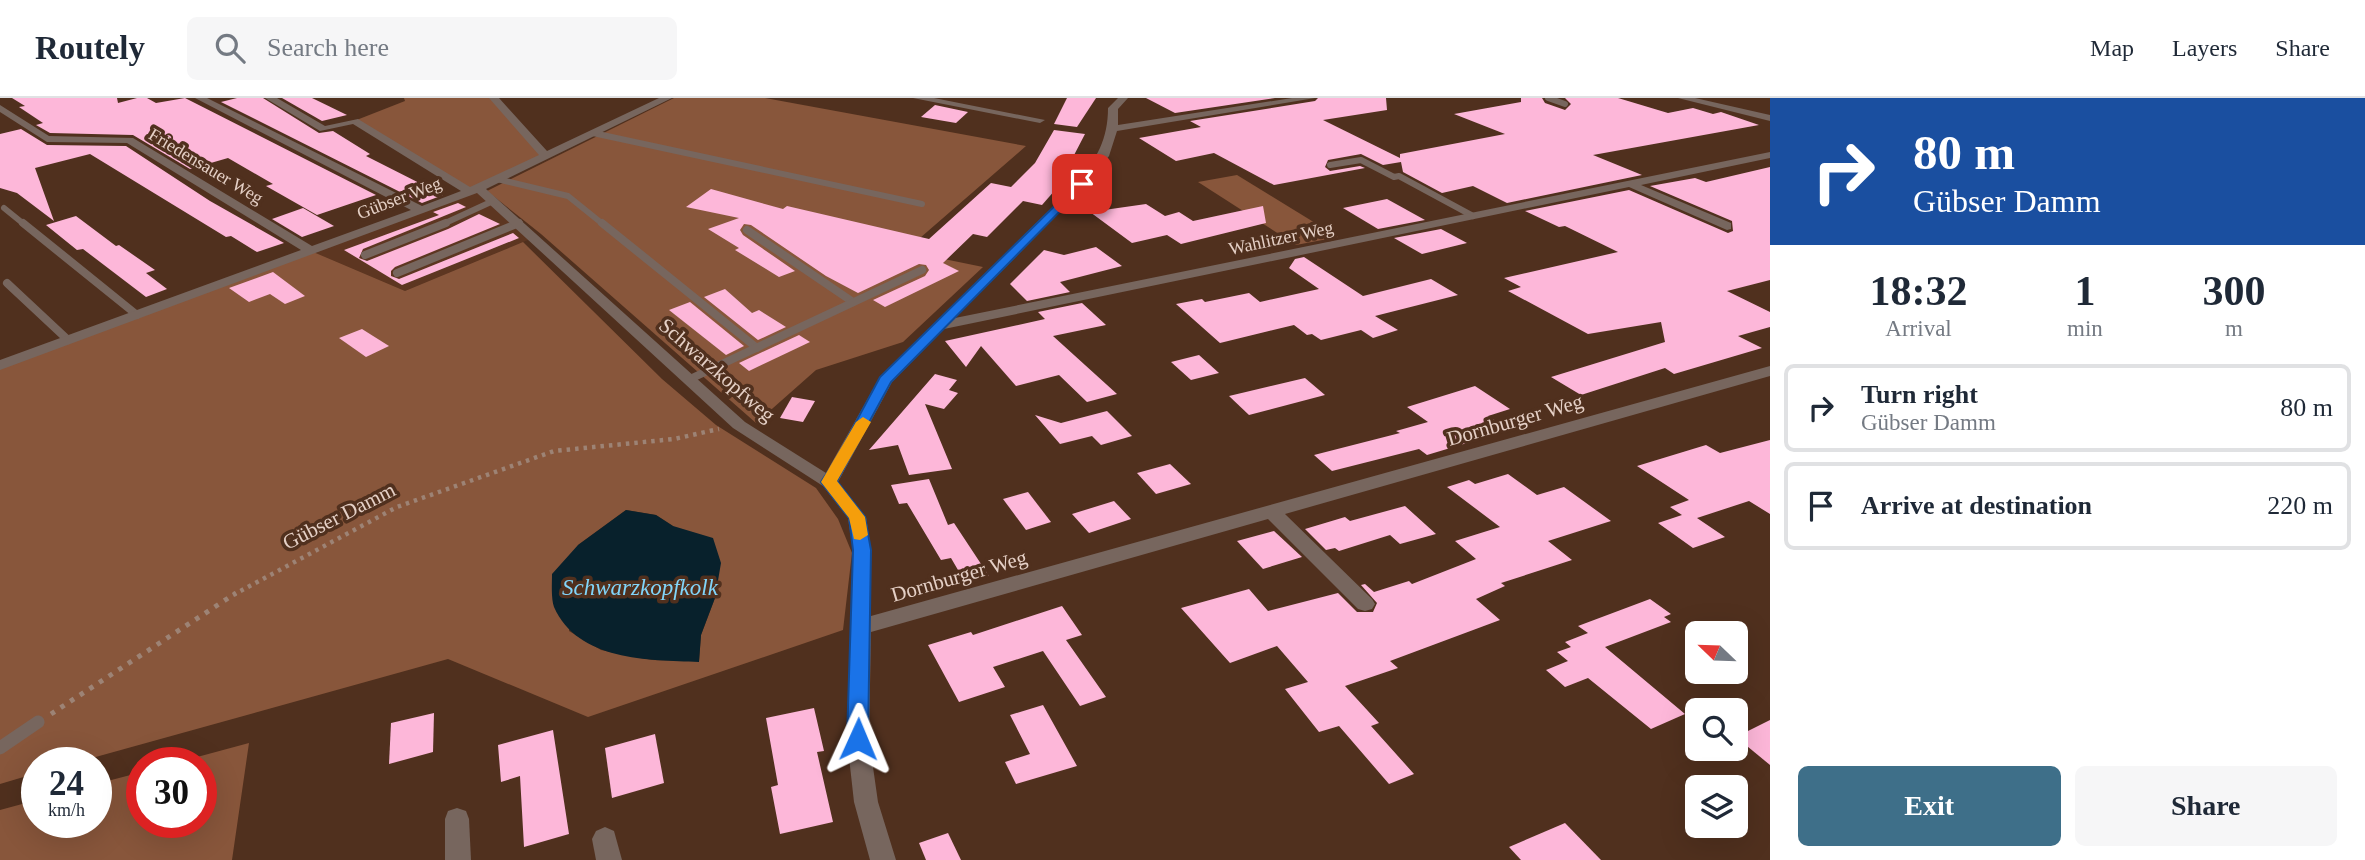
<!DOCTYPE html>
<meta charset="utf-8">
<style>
:root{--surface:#fff;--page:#f6f6f7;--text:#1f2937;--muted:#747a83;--line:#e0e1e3;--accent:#3e6f89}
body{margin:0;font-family:"Times New Roman",serif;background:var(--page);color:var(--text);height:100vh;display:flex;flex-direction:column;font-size:26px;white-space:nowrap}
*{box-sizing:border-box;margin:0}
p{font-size:23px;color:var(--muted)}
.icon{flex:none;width:38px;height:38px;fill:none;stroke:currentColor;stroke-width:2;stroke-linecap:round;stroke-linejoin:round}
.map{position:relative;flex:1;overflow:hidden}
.drawer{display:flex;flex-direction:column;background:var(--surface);width:595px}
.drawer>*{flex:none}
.banner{background:#1a4fa0;color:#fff;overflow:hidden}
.needle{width:46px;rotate:293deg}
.fabs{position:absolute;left:1685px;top:523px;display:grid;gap:14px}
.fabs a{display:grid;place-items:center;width:63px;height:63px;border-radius:10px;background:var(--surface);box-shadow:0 7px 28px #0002;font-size:35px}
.speed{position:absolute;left:21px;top:649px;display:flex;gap:14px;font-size:35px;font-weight:700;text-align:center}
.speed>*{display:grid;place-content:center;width:91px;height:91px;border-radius:50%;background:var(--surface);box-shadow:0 7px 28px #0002;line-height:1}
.speed small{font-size:18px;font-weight:400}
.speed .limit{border:10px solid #d22;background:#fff;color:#111}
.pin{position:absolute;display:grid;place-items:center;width:60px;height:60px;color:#fff;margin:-30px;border-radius:14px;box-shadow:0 4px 10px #0006}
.me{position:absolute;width:77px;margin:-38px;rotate:1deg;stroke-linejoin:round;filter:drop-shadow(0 0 5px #0008)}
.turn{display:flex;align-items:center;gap:24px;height:147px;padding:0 28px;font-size:32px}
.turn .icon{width:91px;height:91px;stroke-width:2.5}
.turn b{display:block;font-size:49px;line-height:60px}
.eta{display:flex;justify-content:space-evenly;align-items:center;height:119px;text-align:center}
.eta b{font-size:42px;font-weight:700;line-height:49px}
.cta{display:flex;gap:14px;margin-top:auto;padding:14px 28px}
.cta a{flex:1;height:80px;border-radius:10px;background:var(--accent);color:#fff;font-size:28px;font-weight:700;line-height:80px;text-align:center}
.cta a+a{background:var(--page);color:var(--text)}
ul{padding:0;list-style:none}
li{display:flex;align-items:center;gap:21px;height:88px;margin:0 14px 10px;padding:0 14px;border:4px solid var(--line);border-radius:10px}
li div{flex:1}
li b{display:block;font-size:26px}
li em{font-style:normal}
header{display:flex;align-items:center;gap:42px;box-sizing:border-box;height:98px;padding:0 35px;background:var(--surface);border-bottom:2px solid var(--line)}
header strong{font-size:33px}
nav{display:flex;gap:38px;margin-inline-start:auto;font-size:24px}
.search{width:490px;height:63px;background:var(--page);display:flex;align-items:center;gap:18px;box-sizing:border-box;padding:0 24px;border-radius:10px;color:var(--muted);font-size:26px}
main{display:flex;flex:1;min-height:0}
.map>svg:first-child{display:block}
.built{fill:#5d3621}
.green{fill:#88563b;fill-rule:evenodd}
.water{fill:#08212c}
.building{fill:#fdb7d9}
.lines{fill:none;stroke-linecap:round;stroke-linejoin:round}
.path-far1{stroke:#9d8375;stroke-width:4.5;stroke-dasharray:3.5 5;stroke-linecap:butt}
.path{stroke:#9d8375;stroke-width:5;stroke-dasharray:4.5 7;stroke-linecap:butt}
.service-far2{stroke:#77665e;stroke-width:6}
.service-far1{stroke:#77665e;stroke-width:8}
.service{stroke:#77665e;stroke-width:13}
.minor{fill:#77665e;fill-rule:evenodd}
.route{fill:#1a73e8;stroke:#114b97;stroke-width:2}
.slow{fill:#f59e0b}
.labels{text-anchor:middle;stroke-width:7;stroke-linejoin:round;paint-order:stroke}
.far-street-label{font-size:18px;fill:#e5d0c6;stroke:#50301e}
.street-label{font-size:21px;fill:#e5d0c6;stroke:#50301e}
.water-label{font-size:23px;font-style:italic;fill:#81d5fa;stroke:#50301e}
</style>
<header>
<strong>Routely</strong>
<div class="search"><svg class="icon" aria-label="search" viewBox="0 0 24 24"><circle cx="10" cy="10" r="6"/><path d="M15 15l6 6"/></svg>Search here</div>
<nav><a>Map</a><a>Layers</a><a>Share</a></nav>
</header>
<main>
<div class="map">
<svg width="1770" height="762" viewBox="0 0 1770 762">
<rect width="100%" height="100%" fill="#50301e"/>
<!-- built -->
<polygon class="built" points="478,90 535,139 405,193 311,153"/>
<!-- green -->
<g class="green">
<polygon points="404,0 494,0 545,58 470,94 354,23 405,3"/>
<polygon points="674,0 765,0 1026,48 905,153 983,169 903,244 816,272 756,325 541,136 487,93"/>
<polygon points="1237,77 1338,139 1296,147 1198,84"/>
<path d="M523,144L662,281L716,327L816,390L838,421L852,455L843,532L588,619L448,561L74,665H37V675L0,686V267L311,153L405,193ZM626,412L656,417L673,428L715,500L701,537L699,563L652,562L601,552L569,533L578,447Z"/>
<polygon points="249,645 232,762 0,762 0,712 37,702 37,724 96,724 96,686 142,674 142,724 201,724 201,665 175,665"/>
</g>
<!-- water -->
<path class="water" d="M626,412L656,417L673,428L713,440L721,465L715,500L701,537L699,564C648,562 578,563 554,509C551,500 552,486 552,476L578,447Z"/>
<!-- building -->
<g class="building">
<polygon points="12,0 117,0 118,5 137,0 147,0 156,5 185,0 376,97 317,117 266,88 273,86 228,60 190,71 133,37 50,35 36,27 43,25 19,9 25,8"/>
<polygon points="237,0 263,0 319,35 333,33 370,56 366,58 443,97 422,105 221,4"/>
<polygon points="282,0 312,0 347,17 322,23"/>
<polygon points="1067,0 1096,0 1077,29 1054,26"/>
<polygon points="1146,0 1275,0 1175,15"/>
<polygon points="1318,0 1386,0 1387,12 1323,22 1400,60 1400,56 1505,36 1454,16 1521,4 1521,0 1542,0 1545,5 1565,12 1571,6 1565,0 1618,0 1668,15 1693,10 1713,16 1721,14 1759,27 1593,57 1642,77 1507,105 1473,88 1442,95 1403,74 1401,64 1383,67 1361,56 1328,62 1325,69 1330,73 1360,68 1365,70 1274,87 1214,55 1176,63 1139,40 1201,29 1190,23 1315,3"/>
<polygon points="935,7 968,14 956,25 921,19"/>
<polygon points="21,31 47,47 126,48 210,103 284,145 257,154 231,138 226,139 90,56 35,70 54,123 17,95 0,90 0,36"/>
<polygon points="1054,32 1085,36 1072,61 1076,62 1058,82 1063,83 1042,107 1023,103 987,139 973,136 943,165 959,173 885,209 873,202 925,178 929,172 926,167 919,166 858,195 826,178 751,127 744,126 740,132 743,137 795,173 779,179 735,152 739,150 708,131 739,120 686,109 711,91 783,111 787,108 929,141 991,85 1011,89 1035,65"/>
<polygon points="1770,69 1770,182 1727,193 1770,214 1770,229 1738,238 1762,250 1674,276 1665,270 1581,297 1551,279 1665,244 1661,224 1588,236 1508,193 1521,189 1504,180 1618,154 1565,128 1559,129 1525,113 1629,92 1728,135 1733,133 1732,123 1650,88 1695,80 1706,84"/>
<polygon points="1387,101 1425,122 1378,131 1343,110"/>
<polygon points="458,105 466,109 363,151 359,160 367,163 448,131 479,116 500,126 395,169 391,173 391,178 399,181 513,135 519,140 402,187 344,152 439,117 433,114"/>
<polygon points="1146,106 1165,118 1179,114 1193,123 1263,108 1266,125 1181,146 1167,137 1132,145 1090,114"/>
<polygon points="303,110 334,128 302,139 272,121"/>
<polygon points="76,118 116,148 119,147 155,172 146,175 167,191 146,199 83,151 77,152 46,127"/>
<polygon points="1441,131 1467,145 1422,156 1394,140"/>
<polygon points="1096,149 1122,168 1060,184 1070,194 1027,203 1010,186 1044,152 1064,157"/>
<polygon points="1304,159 1363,198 1431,181 1458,197 1375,218 1398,232 1373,240 1361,232 1321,242 1312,236 1307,237 1294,227 1220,245 1176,206 1202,201 1205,204 1249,195 1260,204 1319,191 1289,170 1295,161"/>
<polygon points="273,174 305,198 285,206 270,196 249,204 229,190"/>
<polygon points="725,191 752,215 759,212 786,229 758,242 704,199"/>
<polygon points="690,204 744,248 726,257 669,212"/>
<polygon points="1082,205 1106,227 1053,238 1117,296 1087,304 1059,277 1016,288 981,248 966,269 945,243 1045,221 1038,214"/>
<polygon points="362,231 389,248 366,259 339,240"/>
<polygon points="799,237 810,244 749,273 739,265"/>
<polygon points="1199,257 1219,275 1191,282 1171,264"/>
<polygon points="935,276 957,282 949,292 958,295 944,311 925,306 952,371 909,377 898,347 869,352"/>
<polygon points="1305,280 1325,297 1249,317 1229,298"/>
<polygon points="1475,288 1510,311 1488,318 1504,328 1461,341 1467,345 1427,357 1419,351 1332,373 1314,357 1400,335 1396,333 1428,324 1407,309"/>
<polygon points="792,299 815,303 803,324 780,320"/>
<polygon points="1107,313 1132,338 1101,347 1092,338 1060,346 1035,317 1061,325"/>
<polygon points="1770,342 1770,416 1749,403 1697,420 1725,439 1693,450 1658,425 1682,417 1670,409 1689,402 1637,368 1706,347 1720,355"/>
<polygon points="1170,366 1191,386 1156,396 1137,375"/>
<polygon points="1508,376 1537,397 1564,389 1611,423 1548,443 1572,462 1501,485 1505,488 1476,501 1500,522 1390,563 1398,570 1345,588 1379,625 1371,628 1414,676 1389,686 1339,628 1319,634 1285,591 1308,584 1277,548 1230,565 1181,510 1249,491 1268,513 1338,495 1357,514 1373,514 1377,505 1361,487 1365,486 1374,494 1409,483 1412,486 1476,461 1455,443 1500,429 1447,389 1469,382 1475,386"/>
<polygon points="929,381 948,427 954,425 989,478 965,484 951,460 941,462 907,405 899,406 891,387"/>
<polygon points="1028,394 1051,424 1026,432 1003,401"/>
<polygon points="1114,403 1131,421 1089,435 1072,416"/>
<polygon points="1405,408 1436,436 1400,446 1390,437 1339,453 1335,450 1326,452 1305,431 1345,419 1350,423"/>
<polygon points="1274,433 1302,459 1263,471 1237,443"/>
<polygon points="1650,501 1671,516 1664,519 1671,524 1605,549 1685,616 1651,631 1588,580 1565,589 1546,572 1568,563 1557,554 1571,549 1565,544 1588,535 1578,528"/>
<polygon points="1062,508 1082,537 1066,542 1106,599 1080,608 1043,553 993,569 1005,589 959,604 928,547 971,534 973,537"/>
<polygon points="1043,607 1077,668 1016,686 1005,664 1030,656 1010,617"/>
<polygon points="814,610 824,653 817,654 833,724 780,736 771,689 778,687 766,620"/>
<polygon points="434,615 433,654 389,666 391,625"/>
<polygon points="1770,622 1770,667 1736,639"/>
<polygon points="553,632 569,736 524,749 520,678 501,684 498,647"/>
<polygon points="655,636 664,685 612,700 605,650"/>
<polygon points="1565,725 1601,762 1521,762 1509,749"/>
<polygon points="948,735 961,762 926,762 919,745"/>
</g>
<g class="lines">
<!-- path-far1 -->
<polyline class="path-far1" points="233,497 397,409 554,353 674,341 719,331"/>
<!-- path -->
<polyline class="path" points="51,616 236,495"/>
<!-- service-far2 -->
<g class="service-far2">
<polyline points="1548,0 1565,6"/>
<polyline points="593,35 922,106"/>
<polyline points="1330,67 1361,62 1394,79 1399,78 1473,118"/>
<polyline points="497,81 568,98 604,127"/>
<polyline points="4,110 25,127"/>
<polyline points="441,127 493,103"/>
<polyline points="515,127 520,125"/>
</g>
<!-- service-far1 -->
<g class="service-far1">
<polyline points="23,125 137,217"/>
<polyline points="602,125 757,250"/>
<polyline points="747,132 853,204"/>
<polyline points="365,157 446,125"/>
<polyline points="397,175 519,125"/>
<polyline points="7,185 68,242"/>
<polyline points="690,281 922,172"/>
</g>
<!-- service -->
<polyline class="service" points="0,650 38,624"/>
<!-- minor -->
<g class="minor">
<path d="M195,0H207L422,108L461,93L353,26L320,33L265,0H277L325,28L358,21L470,89L539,57L489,0H499L547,53L659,0H672L486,91L745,324L826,375L880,279L1078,84C1097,60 1108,41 1108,10L1118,0H1128L1118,11V27L1292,0H1315L1117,33L1109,58L1086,88L955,220L1770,54V60L1641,87L1731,125V131L1727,132L1629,89L944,231L892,284L838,384L866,419L871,452V518L1770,268V278L1285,416L1372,501L1375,506L1372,511L1365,513L1358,511L1268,421L871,534L869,641L878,704L896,762H870L854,704L847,641L853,452L848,420L823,388L733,330L477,95L0,272V262L301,152L127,45L47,44L0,14V7L49,38L133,40L312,148L411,112Z"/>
<polygon points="913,0 934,0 1045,22 1040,25"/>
<polygon points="1678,0 1695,0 1770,17 1770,23"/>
<polygon points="457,710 466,713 469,721 471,762 445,762 445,721 448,713"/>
<polygon points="605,729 614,733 622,762 596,762 592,741 596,733"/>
</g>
</g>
<!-- route -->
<polygon class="route" points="1079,84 1087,86 891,284 837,383 865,419 871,452 868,641 865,647 858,650 850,647 847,641 853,452 849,420 821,384 835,363 880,279"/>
<!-- slow -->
<polygon class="slow" points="863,319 871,324 837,383 865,419 868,437 860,442 854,441 849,420 821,384 856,324"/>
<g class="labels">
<!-- far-street labels -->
<g class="far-street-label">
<text transform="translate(206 68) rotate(31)" y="6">Friedensauer Weg</text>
<text transform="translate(399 100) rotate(-21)" y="6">Gübser Weg</text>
<text transform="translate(1281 140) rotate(-12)" y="6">Wahlitzer Weg</text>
</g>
<!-- street labels -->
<g class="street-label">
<text transform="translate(717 272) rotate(41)" y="7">Schwarzkopfweg</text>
<text transform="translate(1515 322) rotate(-16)" y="7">Dornburger Weg</text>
<text transform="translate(339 418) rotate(-27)" y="7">Gübser Damm</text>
<text transform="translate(959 478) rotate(-16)" y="7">Dornburger Weg</text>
</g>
<!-- water labels -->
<g class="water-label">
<text x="640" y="497">Schwarzkopfkolk</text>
</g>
</g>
</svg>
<div class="fabs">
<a><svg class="needle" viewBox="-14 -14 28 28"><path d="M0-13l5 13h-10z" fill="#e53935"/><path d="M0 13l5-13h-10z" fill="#747a83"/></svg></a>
<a><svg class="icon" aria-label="search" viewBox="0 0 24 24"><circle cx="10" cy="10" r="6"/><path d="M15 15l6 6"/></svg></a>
<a><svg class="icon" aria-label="layers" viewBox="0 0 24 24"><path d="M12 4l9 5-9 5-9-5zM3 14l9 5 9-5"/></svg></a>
</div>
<div class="speed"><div>24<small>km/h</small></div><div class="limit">30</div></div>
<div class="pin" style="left:1082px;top:86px;background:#d93025"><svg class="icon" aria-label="arrive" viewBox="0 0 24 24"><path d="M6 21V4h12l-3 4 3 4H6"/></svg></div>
<svg class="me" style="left:858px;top:641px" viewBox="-20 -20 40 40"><path d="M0-17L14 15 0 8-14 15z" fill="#1a73e8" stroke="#fff" stroke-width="4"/></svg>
</div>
<section class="drawer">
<div class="banner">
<div class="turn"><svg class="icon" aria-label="right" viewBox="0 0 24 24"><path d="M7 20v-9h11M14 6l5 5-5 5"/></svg><div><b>80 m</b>Gübser Damm</div></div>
</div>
<div class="eta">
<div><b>18:32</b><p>Arrival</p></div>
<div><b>1</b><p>min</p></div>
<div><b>300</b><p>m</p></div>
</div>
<ul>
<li><svg class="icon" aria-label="right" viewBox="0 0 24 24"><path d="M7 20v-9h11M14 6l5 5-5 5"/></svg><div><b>Turn right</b><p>Gübser Damm</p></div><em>80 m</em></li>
<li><svg class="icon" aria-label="arrive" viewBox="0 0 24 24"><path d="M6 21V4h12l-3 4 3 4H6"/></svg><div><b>Arrive at destination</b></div><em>220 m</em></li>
</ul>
<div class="cta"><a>Exit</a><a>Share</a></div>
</section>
</main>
